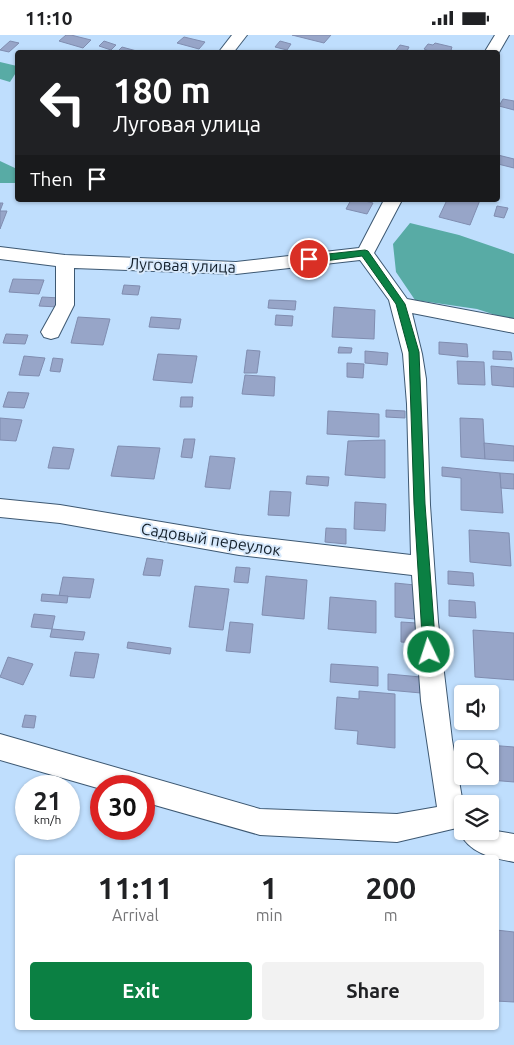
<!DOCTYPE html>
<meta charset="utf-8">
<style>
:root{--surface:#fff;--page:#f2f2f2;--text:#202124;--muted:#757577;--accent:#0b8043}
body{margin:0;font-family:Ubuntu,sans-serif;background:var(--page);color:var(--text);height:100vh;display:flex;flex-direction:column;font-size:19px;white-space:nowrap}
*{box-sizing:border-box;margin:0}
p{font-size:16px;color:var(--muted)}
.icon{flex:none;width:28px;height:28px;fill:none;stroke:currentColor;stroke-width:2;stroke-linecap:round;stroke-linejoin:round}
.map{position:relative;flex:1;overflow:hidden}
.side{position:absolute;left:15px;top:820px;width:484px;height:175px;display:flex;flex-direction:column;background:var(--surface);border-radius:5px;box-shadow:0 1px 4px #0004}
.side>*{flex:none}
.guide{position:absolute;left:15px;top:15px;width:485px;height:152px;border-radius:5px;box-shadow:0 1px 4px #0004;background:#202124;color:#fff;overflow:hidden}
.controls{position:absolute;left:454px;top:650px;display:grid;gap:10px}
.controls a{display:grid;place-items:center;width:45px;height:45px;border-radius:5px;background:var(--surface);box-shadow:0 1px 4px #0004;font-size:25px}
.speed{position:absolute;left:15px;top:740px;display:flex;gap:10px;font-size:25px;font-weight:700;text-align:center}
.speed>*{display:grid;place-content:center;width:65px;height:65px;border-radius:50%;background:var(--surface);box-shadow:0 1px 4px #0004;line-height:1}
.speed small{font-size:12px;font-weight:400}
.speed .limit{border:8px solid #d22;background:#fff;color:#111}
.pin{position:absolute;display:grid;place-items:center;width:42px;height:42px;color:#fff;margin:-21px;border:2px solid #fff;border-radius:50%;box-shadow:0 1px 5px #0007}
.me{position:absolute;width:55px;margin:-28px;rotate:356deg;stroke-linejoin:round;filter:drop-shadow(0 0 4px #0008)}
.turn{display:flex;align-items:center;gap:18px;height:105px;padding:0 15px;font-size:22px}
.turn .icon{width:65px;height:65px;stroke-width:2.5}
.turn b{display:block;font-size:35px;line-height:42px}
.then{display:flex;align-items:center;height:48px;padding:0 15px;background:#0003;gap:10px;font-size:19px}
.eta{display:flex;justify-content:space-evenly;align-items:center;height:85px;text-align:center}
.eta b{font-size:30px;font-weight:700;line-height:35px}
.primary-button{display:flex;gap:10px;margin-top:auto;padding:10px 15px}
.primary-button a{flex:1;height:58px;border-radius:5px;background:var(--accent);color:#fff;font-size:20px;font-weight:700;line-height:58px;text-align:center}
.primary-button a+a{background:var(--page);color:var(--text)}
.status{display:flex;justify-content:space-between;align-items:center;height:35px;padding:0 25px;background:var(--surface);direction:ltr}
.status svg{height:14px;fill:currentColor}
.map>svg:first-child{display:block}
.water{fill:#58aba5}
.building{fill:#97a5c8;stroke:#808db0}
.lines{fill:none;stroke-linecap:round;stroke-linejoin:round}
.minor-casing{stroke:#3d5872;stroke-width:2}
.minor{fill:#fff;fill-rule:evenodd}
.route{fill:#0b8043;stroke:#07532c}
.labels{text-anchor:middle;stroke-width:4;stroke-linejoin:round;paint-order:stroke}
.street-label{font-size:16px;fill:#14202b;stroke:#d7e9fc}
</style>
<div class="status"><b>11:10</b><svg viewBox="0 0 49 12"><path d="M0 12V9h3v3zM5 12V6h3v6zM10 12V3h3v9zM15 12V0h3v12zM26 1h20v11H26zM47 4h2v5h-2z"/></svg></div>
<div class="map">
<svg width="514" height="1010" viewBox="0 0 514 1010">
<rect width="100%" height="100%" fill="#bfdefd"/>
<!-- water -->
<g class="water">
<polygon points="0,27 17,31 17,36 10,47 0,44"/>
<polygon points="0,126 17,134 17,148 0,148"/>
<polygon points="410,188 459,200 514,219 514,286 477,274 415,265 396,237 393,209"/>
</g>
<!-- building -->
<g class="building">
<polygon points="66,0 71,0 91,5 83,13 59,6"/>
<polygon points="292,0 331,0 324,8"/>
<polygon points="184,2 205,7 199,14 177,8"/>
<polygon points="10,6 19,8 9,17 0,15"/>
<polygon points="104,6 116,10 111,15 99,11"/>
<polygon points="280,6 291,9 287,15 275,12"/>
<polygon points="435,8 452,12 451,15 461,18 434,18 424,14 428,9 433,10"/>
<polygon points="400,10 409,12 406,18 394,18"/>
<polygon points="122,12 144,18 118,16"/>
<polygon points="503,64 514,66 514,75 499,71"/>
<polygon points="498,120 514,124 514,133 498,129"/>
<polygon points="351,165 361,165 373,168 367,179 346,174"/>
<polygon points="447,165 480,165 470,190 439,182"/>
<polygon points="0,168 3,168 0,176 7,176 0,194"/>
<polygon points="497,171 508,173 504,183 494,181"/>
<polygon points="13,244 44,245 39,259 9,257"/>
<polygon points="124,250 140,251 138,260 122,259"/>
<polygon points="42,262 60,263 58,272 39,271"/>
<polygon points="269,265 296,266 295,275 268,273"/>
<polygon points="334,272 375,275 374,304 332,302"/>
<polygon points="276,280 293,281 292,291 275,290"/>
<polygon points="78,282 110,284 103,310 71,308"/>
<polygon points="151,282 181,284 179,294 149,292"/>
<polygon points="6,299 28,300 25,309 3,308"/>
<polygon points="439,307 467,309 468,322 439,319"/>
<polygon points="339,312 352,313 351,318 338,318"/>
<polygon points="247,315 260,316 257,338 244,338"/>
<polygon points="365,316 388,318 387,330 365,328"/>
<polygon points="493,316 511,317 512,325 493,324"/>
<polygon points="158,319 197,321 192,348 153,345"/>
<polygon points="24,321 45,323 39,341 19,340"/>
<polygon points="53,323 63,324 60,337 50,336"/>
<polygon points="457,326 484,327 485,350 458,349"/>
<polygon points="347,328 364,329 363,343 347,342"/>
<polygon points="491,331 514,333 514,352 492,350"/>
<polygon points="245,340 275,342 274,361 242,359"/>
<polygon points="8,357 29,358 24,373 3,372"/>
<polygon points="181,362 193,362 192,372 180,372"/>
<polygon points="386,375 405,376 405,383 386,382"/>
<polygon points="328,376 379,379 379,402 327,399"/>
<polygon points="0,383 22,385 16,406 0,405"/>
<polygon points="460,383 483,384 485,424 461,422"/>
<polygon points="184,404 195,404 192,423 181,422"/>
<polygon points="385,405 385,443 345,440 348,406"/>
<polygon points="484,408 514,411 514,426 485,424"/>
<polygon points="118,411 160,413 154,444 111,441"/>
<polygon points="53,412 74,414 69,434 48,433"/>
<polygon points="210,421 235,423 230,454 205,452"/>
<polygon points="442,432 500,438 503,478 461,475 461,443 442,441"/>
<polygon points="500,438 514,439 514,454 501,453"/>
<polygon points="307,441 329,442 328,451 306,449"/>
<polygon points="270,456 291,457 289,481 268,480"/>
<polygon points="355,467 386,469 385,496 354,494"/>
<polygon points="326,493 346,494 346,509 325,507"/>
<polygon points="469,495 509,498 511,531 470,527"/>
<polygon points="147,523 163,525 160,541 143,540"/>
<polygon points="236,532 250,533 248,548 234,547"/>
<polygon points="448,536 473,538 474,551 448,549"/>
<polygon points="266,541 307,545 304,584 262,580"/>
<polygon points="63,542 94,544 90,563 59,561"/>
<polygon points="395,548 415,550 415,584 395,582"/>
<polygon points="195,551 229,554 223,595 189,592"/>
<polygon points="42,559 68,561 67,568 41,566"/>
<polygon points="330,562 376,566 376,598 328,594"/>
<polygon points="449,565 475,567 476,583 449,581"/>
<polygon points="34,579 55,581 52,594 31,592"/>
<polygon points="230,587 253,589 250,618 226,616"/>
<polygon points="401,587 417,588 417,608 401,607"/>
<polygon points="52,594 85,597 83,605 50,602"/>
<polygon points="473,595 514,598 514,645 475,642"/>
<polygon points="128,607 171,613 170,619 127,613"/>
<polygon points="75,617 99,619 94,643 70,641"/>
<polygon points="8,622 33,629 23,650 0,642"/>
<polygon points="331,629 378,632 378,651 330,647"/>
<polygon points="388,639 421,642 421,658 388,655"/>
<polygon points="359,656 395,659 395,713 357,709 358,696 335,694 337,662 359,664"/>
<polygon points="25,680 36,681 34,693 22,692"/>
<polygon points="488,710 514,712 514,747 490,745"/>
<polygon points="496,895 514,897 514,967 496,966"/>
</g>
<g class="lines">
<defs>
<g id="minor">
<polygon points="232,0 247,0 233,18 218,18"/>
<polygon points="495,0 509,0 498,19 484,18"/>
<path d="M384,165H402L374,218L407,264L514,284V298L412,278L422,319L426,344L430,470L438,587L452,705L463,769L462,796H490V792L496,796L514,799V827C493,823 469,819 459,796L461,792L397,807L260,800L144,767V751H101V754L0,725V699L260,774L397,779L437,772L421,666L412,540L239,520L60,488L0,482V464L60,470L239,500L411,520L407,369L403,319L389,265L360,225L236,239L74,233V270L58,302L51,304L44,302L41,297L56,270V231L0,224V212L65,220L236,227L359,213Z"/>
</g>
</defs>
<!-- minor casing -->
<use href="#minor" class="minor-casing"/>
<!-- minor -->
<use href="#minor" class="minor"/>
</g>
<!-- route -->
<polygon class="route" points="365,215 368,216 405,269 419,317 425,469 436,617 429,623 423,617 414,469 409,317 396,269 362,221 309,228 305,224 309,221"/>
<g class="labels">
<!-- street labels -->
<g class="street-label">
<text transform="translate(182 230) rotate(2)" y="6">Луговая улица</text>
<text transform="translate(211 504) rotate(9)" y="6">Садовый переулок</text>
</g>
</g>
</svg>
<div class="controls">
<a><svg class="icon" aria-label="sound" viewBox="0 0 24 24"><path d="M4 9h4l5-4v14l-5-4H4zM17 9q2 3 0 6"/></svg></a>
<a><svg class="icon" aria-label="search" viewBox="0 0 24 24"><circle cx="10" cy="10" r="6"/><path d="M15 15l6 6"/></svg></a>
<a><svg class="icon" aria-label="layers" viewBox="0 0 24 24"><path d="M12 4l9 5-9 5-9-5zM3 14l9 5 9-5"/></svg></a>
</div>
<div class="speed"><div>21<small>km/h</small></div><div class="limit">30</div></div>
<div class="pin" style="left:309px;top:224px;background:#d93025"><svg class="icon" aria-label="arrive" viewBox="0 0 24 24"><path d="M6 21V4h12l-3 4 3 4H6"/></svg></div>
<svg class="me" style="left:429px;top:617px" viewBox="-20 -20 40 40"><circle r="17" fill="#0b8043" stroke="#fff" stroke-width="3"/><path d="M0-11L8 9 0 5-8 9z" fill="#fff"/></svg>
<div class="guide">
<div class="turn"><svg class="icon" aria-label="left" viewBox="0 0 24 24"><path d="M17 20v-9H6M10 6l-5 5 5 5"/></svg><div><b>180 m</b>Луговая улица</div></div>
<div class="then">Then<svg class="icon" aria-label="arrive" viewBox="0 0 24 24"><path d="M6 21V4h12l-3 4 3 4H6"/></svg></div>
</div>
<section class="side">
<div class="eta">
<div><b>11:11</b><p>Arrival</p></div>
<div><b>1</b><p>min</p></div>
<div><b>200</b><p>m</p></div>
</div>
<div class="primary-button"><a>Exit</a><a>Share</a></div>
</section>
</div>
